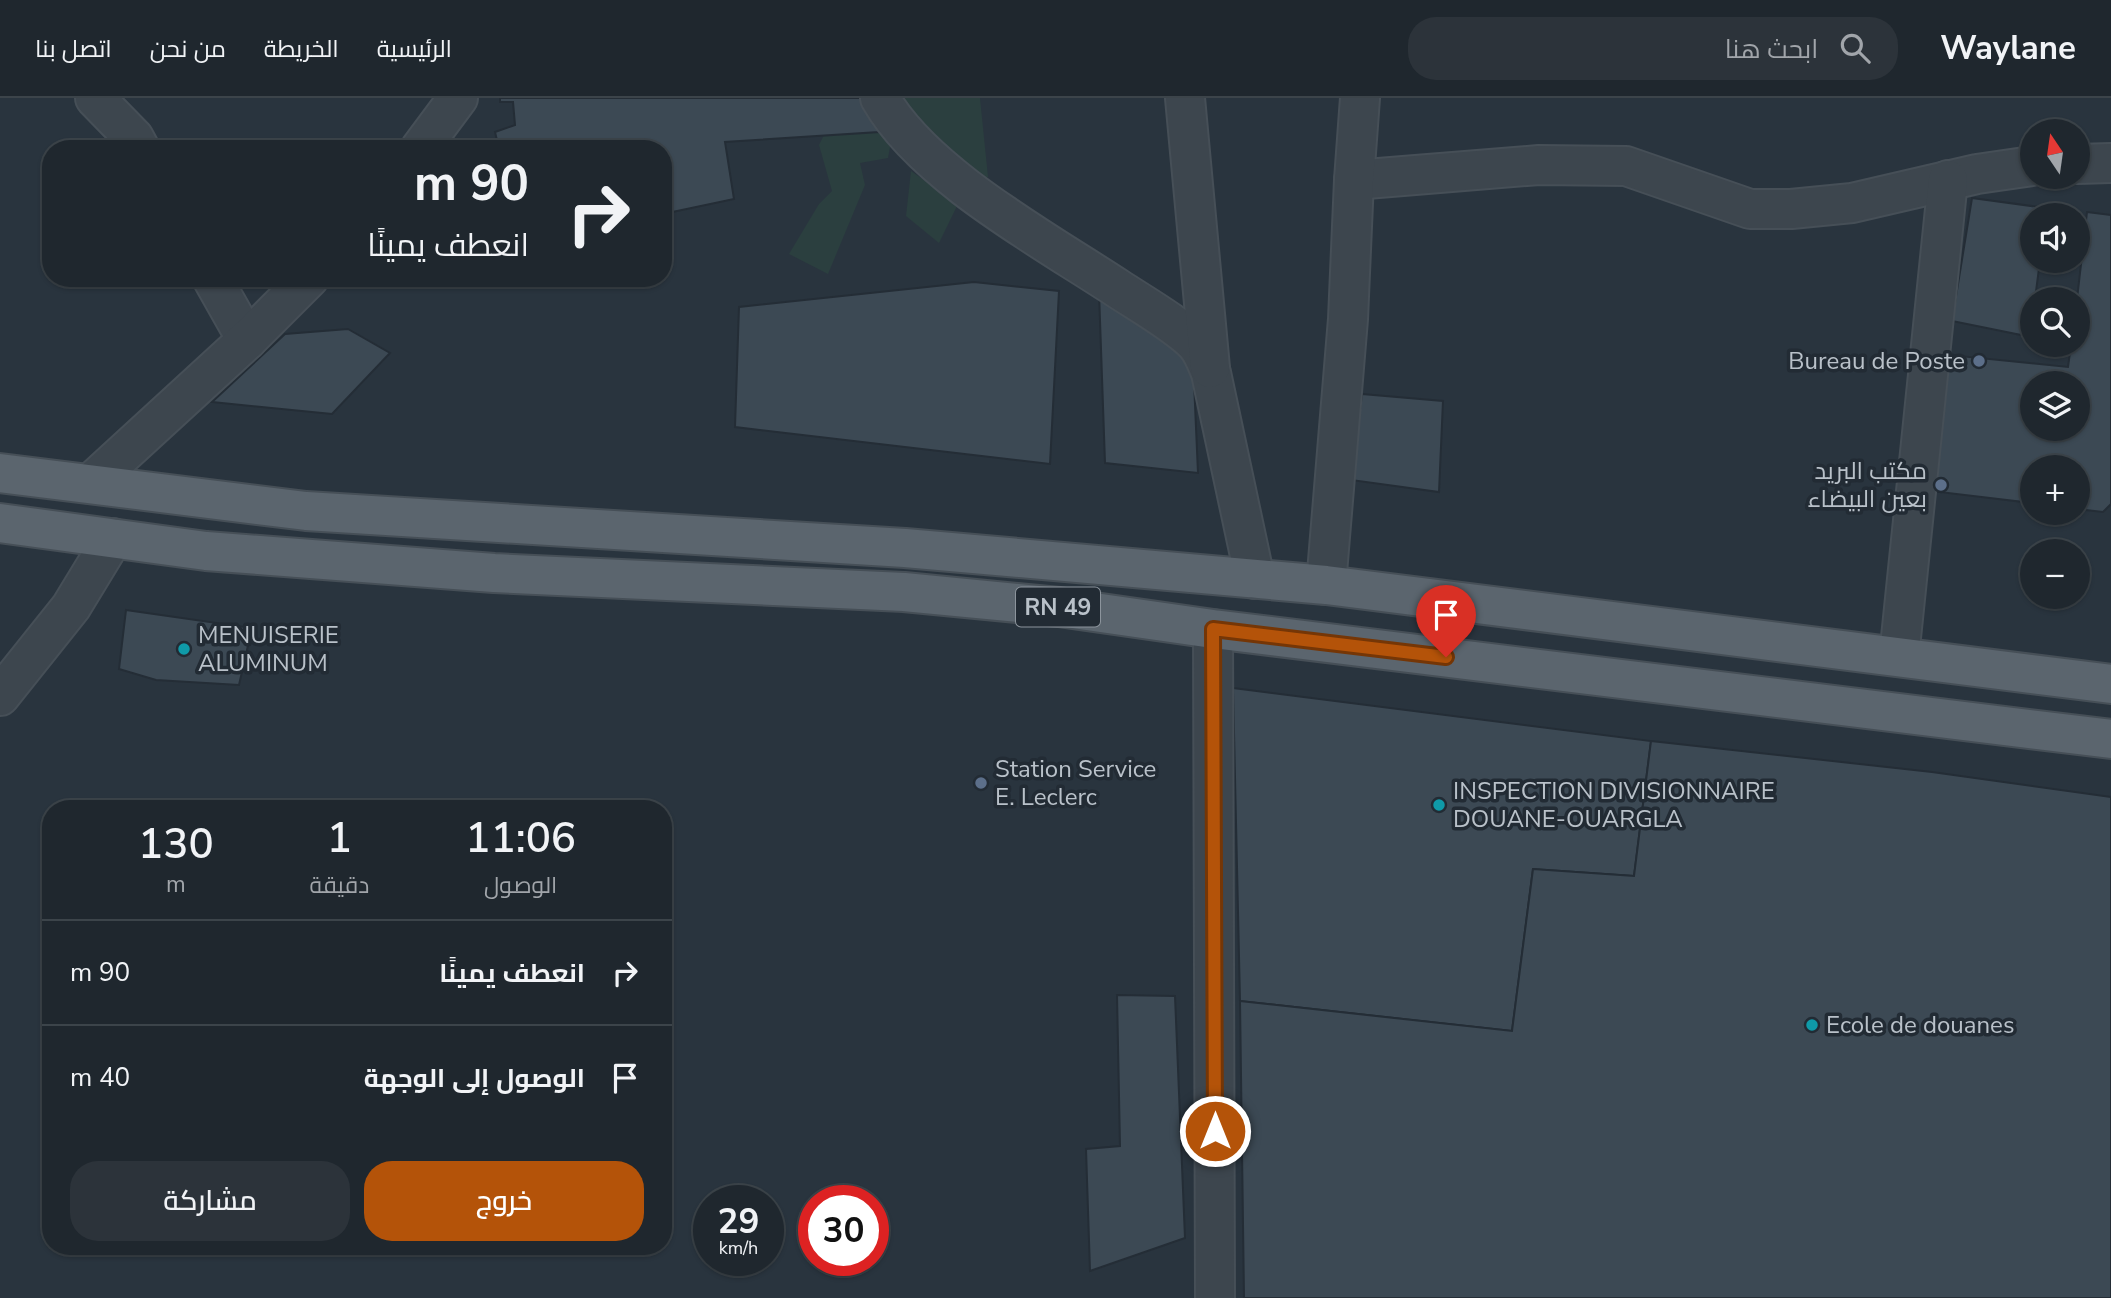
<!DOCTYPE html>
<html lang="ar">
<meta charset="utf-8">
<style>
:root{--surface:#1f272e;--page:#2c333a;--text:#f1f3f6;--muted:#a1a5aa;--line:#3c444a;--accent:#b45309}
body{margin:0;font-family:"Nunito Sans",Cairo,sans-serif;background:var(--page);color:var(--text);direction:rtl;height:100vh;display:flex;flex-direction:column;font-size:26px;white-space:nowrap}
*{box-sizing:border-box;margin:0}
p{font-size:23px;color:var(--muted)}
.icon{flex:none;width:38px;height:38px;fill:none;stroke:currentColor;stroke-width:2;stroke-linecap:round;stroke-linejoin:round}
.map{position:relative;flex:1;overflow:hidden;direction:ltr}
.details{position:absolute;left:42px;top:702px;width:630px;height:455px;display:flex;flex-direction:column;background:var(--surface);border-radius:28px;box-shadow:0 2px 5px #0004,0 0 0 2px var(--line);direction:rtl}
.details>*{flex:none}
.hud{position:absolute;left:42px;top:42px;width:630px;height:147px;border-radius:28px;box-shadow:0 2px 5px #0004,0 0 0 2px var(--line);direction:rtl;background:#1f272e;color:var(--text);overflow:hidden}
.needle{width:46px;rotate:347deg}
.controls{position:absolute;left:2020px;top:21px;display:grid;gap:14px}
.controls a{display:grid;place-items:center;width:70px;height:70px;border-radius:50%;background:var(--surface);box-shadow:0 2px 5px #0004,0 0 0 2px var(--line);font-size:35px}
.speed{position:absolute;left:693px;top:1087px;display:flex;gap:14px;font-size:35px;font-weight:700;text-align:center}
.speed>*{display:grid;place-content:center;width:91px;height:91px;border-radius:50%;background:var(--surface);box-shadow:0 2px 5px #0004,0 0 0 2px var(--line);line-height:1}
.speed small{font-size:18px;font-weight:400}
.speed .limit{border:10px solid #d22;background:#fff;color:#111}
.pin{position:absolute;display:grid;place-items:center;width:60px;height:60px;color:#fff;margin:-72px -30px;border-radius:50% 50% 50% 0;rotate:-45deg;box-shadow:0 0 7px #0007}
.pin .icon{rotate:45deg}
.me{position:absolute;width:77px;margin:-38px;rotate:0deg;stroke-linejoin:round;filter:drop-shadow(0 0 5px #0008)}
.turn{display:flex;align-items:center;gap:24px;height:147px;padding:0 28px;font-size:32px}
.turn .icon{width:91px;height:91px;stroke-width:2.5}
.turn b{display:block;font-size:49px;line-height:60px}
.eta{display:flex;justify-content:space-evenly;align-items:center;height:119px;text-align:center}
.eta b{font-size:42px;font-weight:600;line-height:49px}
.cta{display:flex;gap:14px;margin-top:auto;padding:14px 28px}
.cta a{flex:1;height:80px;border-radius:28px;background:var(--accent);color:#fff;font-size:28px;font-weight:600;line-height:80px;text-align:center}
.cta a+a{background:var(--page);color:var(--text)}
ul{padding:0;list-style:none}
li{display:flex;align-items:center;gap:21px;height:105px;padding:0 28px;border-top:2px solid var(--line)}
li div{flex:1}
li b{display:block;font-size:26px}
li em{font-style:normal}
header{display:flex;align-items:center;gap:42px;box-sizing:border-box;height:98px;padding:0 35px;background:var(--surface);border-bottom:2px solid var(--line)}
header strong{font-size:33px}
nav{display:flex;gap:38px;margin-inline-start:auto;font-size:24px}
.search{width:490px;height:63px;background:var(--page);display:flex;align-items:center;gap:18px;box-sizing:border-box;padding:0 24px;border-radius:28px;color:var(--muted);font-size:26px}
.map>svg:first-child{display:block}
.green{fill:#2b3f3f}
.building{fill:#3c4954;stroke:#242d36;stroke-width:2;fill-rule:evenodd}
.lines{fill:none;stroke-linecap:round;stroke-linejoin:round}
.minor-casing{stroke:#464f57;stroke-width:42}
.primary-casing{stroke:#464f57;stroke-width:42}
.minor{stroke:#3d464e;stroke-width:38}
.primary{stroke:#5b656e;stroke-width:38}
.route-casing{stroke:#753606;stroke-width:18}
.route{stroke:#b45309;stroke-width:12}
.service-dot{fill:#5c6f8a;stroke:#222b34;stroke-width:2.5}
.culture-dot{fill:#0f9aa8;stroke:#222b34;stroke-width:2.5}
.labels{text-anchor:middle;stroke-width:7;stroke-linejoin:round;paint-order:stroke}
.shield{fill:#222b34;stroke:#8c949c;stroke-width:2}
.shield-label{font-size:23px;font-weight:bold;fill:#b9c1c9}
.poi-label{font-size:24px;fill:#b9c1c9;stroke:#222b34;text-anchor:start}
</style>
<header>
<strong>Waylane</strong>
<div class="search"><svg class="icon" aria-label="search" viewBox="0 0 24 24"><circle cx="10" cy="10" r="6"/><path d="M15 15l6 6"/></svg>ابحث هنا</div>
<nav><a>الرئيسية</a><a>الخريطة</a><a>من نحن</a><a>اتصل بنا</a></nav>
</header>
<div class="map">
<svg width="2111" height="1200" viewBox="0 0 2111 1200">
<rect width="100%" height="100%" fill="#29343e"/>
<!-- green -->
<g class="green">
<polygon points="892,0 980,0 988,79 974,82"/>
<polygon points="879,34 891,44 888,60 860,65 865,87 828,176 789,156 819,106 832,93 819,47 824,37"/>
<polygon points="911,73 958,106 939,145 906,118"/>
</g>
<!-- building -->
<g class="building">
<polygon points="500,0 864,0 879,34 725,44 734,101 663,116 663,51 499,51 495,34 515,27 513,4 500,4"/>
<polygon points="1972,100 2046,110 2045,117 2032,117 2032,163 2040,163 2035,201 2032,201 2031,239 1952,223"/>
<path d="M2087,114L2111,117V406L2103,414L2077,411V369H2032V405L1931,393L1950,257L2068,269L2071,247H2077V201ZM2032,285H2077V331H2032Z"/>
<polygon points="974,184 1059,193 1050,366 735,329 739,209"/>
<polygon points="1099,194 1193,261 1198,375 1105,365"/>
<polygon points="348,231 390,255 332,316 212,304 285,236"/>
<polygon points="1362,296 1443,303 1439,394 1351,382"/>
<polygon points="126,512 252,530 239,587 156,582 119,571"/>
<polygon points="1233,590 1651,643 1634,778 1533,771 1512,933 1240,903"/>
<polygon points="1651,643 1932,674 2111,699 2111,1200 1244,1200 1240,903 1512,933 1533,771 1634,778"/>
<polygon points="1117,897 1175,898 1185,1140 1090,1173 1086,1051 1120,1048"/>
</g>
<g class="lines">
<defs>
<g id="minor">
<polyline points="95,0 134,40 140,51"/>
<path d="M880,0C923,76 1044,142 1117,190C1138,204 1180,228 1196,246C1203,254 1207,265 1211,275L1255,481"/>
<polyline points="1185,0 1210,270"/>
<polyline points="420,51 458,0"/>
<polyline points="2077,66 2111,65"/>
<polyline points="1354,82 1539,67 1626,68 1750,111 1791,111 1852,105 1977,76 2032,68"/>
<polyline points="212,180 247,242"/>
<polyline points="90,386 247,242 309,180"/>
<polyline points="1326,487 1348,221 1354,82 1360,0"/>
<polyline points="1213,531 1215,1200"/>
<polyline points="1899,559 1948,82"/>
<polyline points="0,598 71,509 113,440"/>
</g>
<g id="primary">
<polyline points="0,375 306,413 905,450 1326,487 2111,586"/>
<polyline points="0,425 206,453 494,475 904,494 1059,509 1213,531 2111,641"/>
</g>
</defs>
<!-- minor casing -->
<use href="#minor" class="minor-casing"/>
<!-- primary casing -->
<use href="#primary" class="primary-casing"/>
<!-- minor -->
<use href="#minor" class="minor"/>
<!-- primary -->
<use href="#primary" class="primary"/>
</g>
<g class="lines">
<defs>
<polyline id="route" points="1215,1033 1213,531 1446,559"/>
</defs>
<!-- route casing -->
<use href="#route" class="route-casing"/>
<!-- route -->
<use href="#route" class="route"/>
</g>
<!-- markers -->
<g class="service-dot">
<circle cx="1979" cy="263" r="7"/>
<circle cx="1941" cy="387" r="7"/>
<circle cx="981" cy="685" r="7"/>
</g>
<g class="culture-dot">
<circle cx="184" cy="551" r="7"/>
<circle cx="1439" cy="707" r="7"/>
<circle cx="1812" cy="927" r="7"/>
</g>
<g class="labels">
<!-- shield labels -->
<rect class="shield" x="1016" y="489.5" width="84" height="39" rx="5"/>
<g class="shield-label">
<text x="1058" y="517">RN 49</text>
</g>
<!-- poi labels -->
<g class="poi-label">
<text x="1965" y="271" text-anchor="end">Bureau de Poste</text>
<text x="1927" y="381" text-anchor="end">مكتب البريد<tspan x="1927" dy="28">بعين البيضاء</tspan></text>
<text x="198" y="545">MENUISERIE<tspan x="198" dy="28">ALUMINUM</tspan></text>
<text x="995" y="679">Station Service<tspan x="995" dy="28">E. Leclerc</tspan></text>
<text x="1453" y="701">INSPECTION DIVISIONNAIRE<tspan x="1453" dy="28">DOUANE-OUARGLA</tspan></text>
<text x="1826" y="935">Ecole de douanes</text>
</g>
</g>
</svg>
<div class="controls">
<a><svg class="needle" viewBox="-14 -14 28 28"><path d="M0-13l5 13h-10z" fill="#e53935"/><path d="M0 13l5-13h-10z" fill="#a1a5aa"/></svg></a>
<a><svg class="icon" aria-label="sound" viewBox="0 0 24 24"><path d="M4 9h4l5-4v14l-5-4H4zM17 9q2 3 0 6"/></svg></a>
<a><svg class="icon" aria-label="search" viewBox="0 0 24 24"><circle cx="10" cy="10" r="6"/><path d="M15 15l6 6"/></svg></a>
<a><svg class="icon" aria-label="layers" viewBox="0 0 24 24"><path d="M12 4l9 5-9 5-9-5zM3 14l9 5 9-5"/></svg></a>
<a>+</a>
<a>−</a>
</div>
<div class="speed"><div>29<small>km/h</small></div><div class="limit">30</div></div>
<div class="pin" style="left:1446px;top:559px;background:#d93025"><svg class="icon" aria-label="arrive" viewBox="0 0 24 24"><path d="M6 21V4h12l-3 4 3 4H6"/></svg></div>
<svg class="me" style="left:1215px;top:1033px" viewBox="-20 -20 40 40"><circle r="17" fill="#b45309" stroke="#fff" stroke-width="3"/><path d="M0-11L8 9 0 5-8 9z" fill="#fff"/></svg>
<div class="hud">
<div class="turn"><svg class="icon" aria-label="right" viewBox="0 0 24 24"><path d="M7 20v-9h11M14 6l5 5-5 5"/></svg><div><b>90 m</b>انعطف يمينًا</div></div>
</div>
<section class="details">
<div class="eta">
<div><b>11:06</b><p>الوصول</p></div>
<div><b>1</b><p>دقيقة</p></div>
<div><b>130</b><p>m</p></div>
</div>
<ul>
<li><svg class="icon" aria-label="right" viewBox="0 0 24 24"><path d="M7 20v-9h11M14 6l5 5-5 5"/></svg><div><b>انعطف يمينًا</b></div><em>90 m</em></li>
<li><svg class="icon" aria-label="arrive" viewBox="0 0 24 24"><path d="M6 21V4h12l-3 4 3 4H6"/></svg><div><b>الوصول إلى الوجهة</b></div><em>40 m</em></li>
</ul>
<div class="cta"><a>خروج</a><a>مشاركة</a></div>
</section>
</div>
